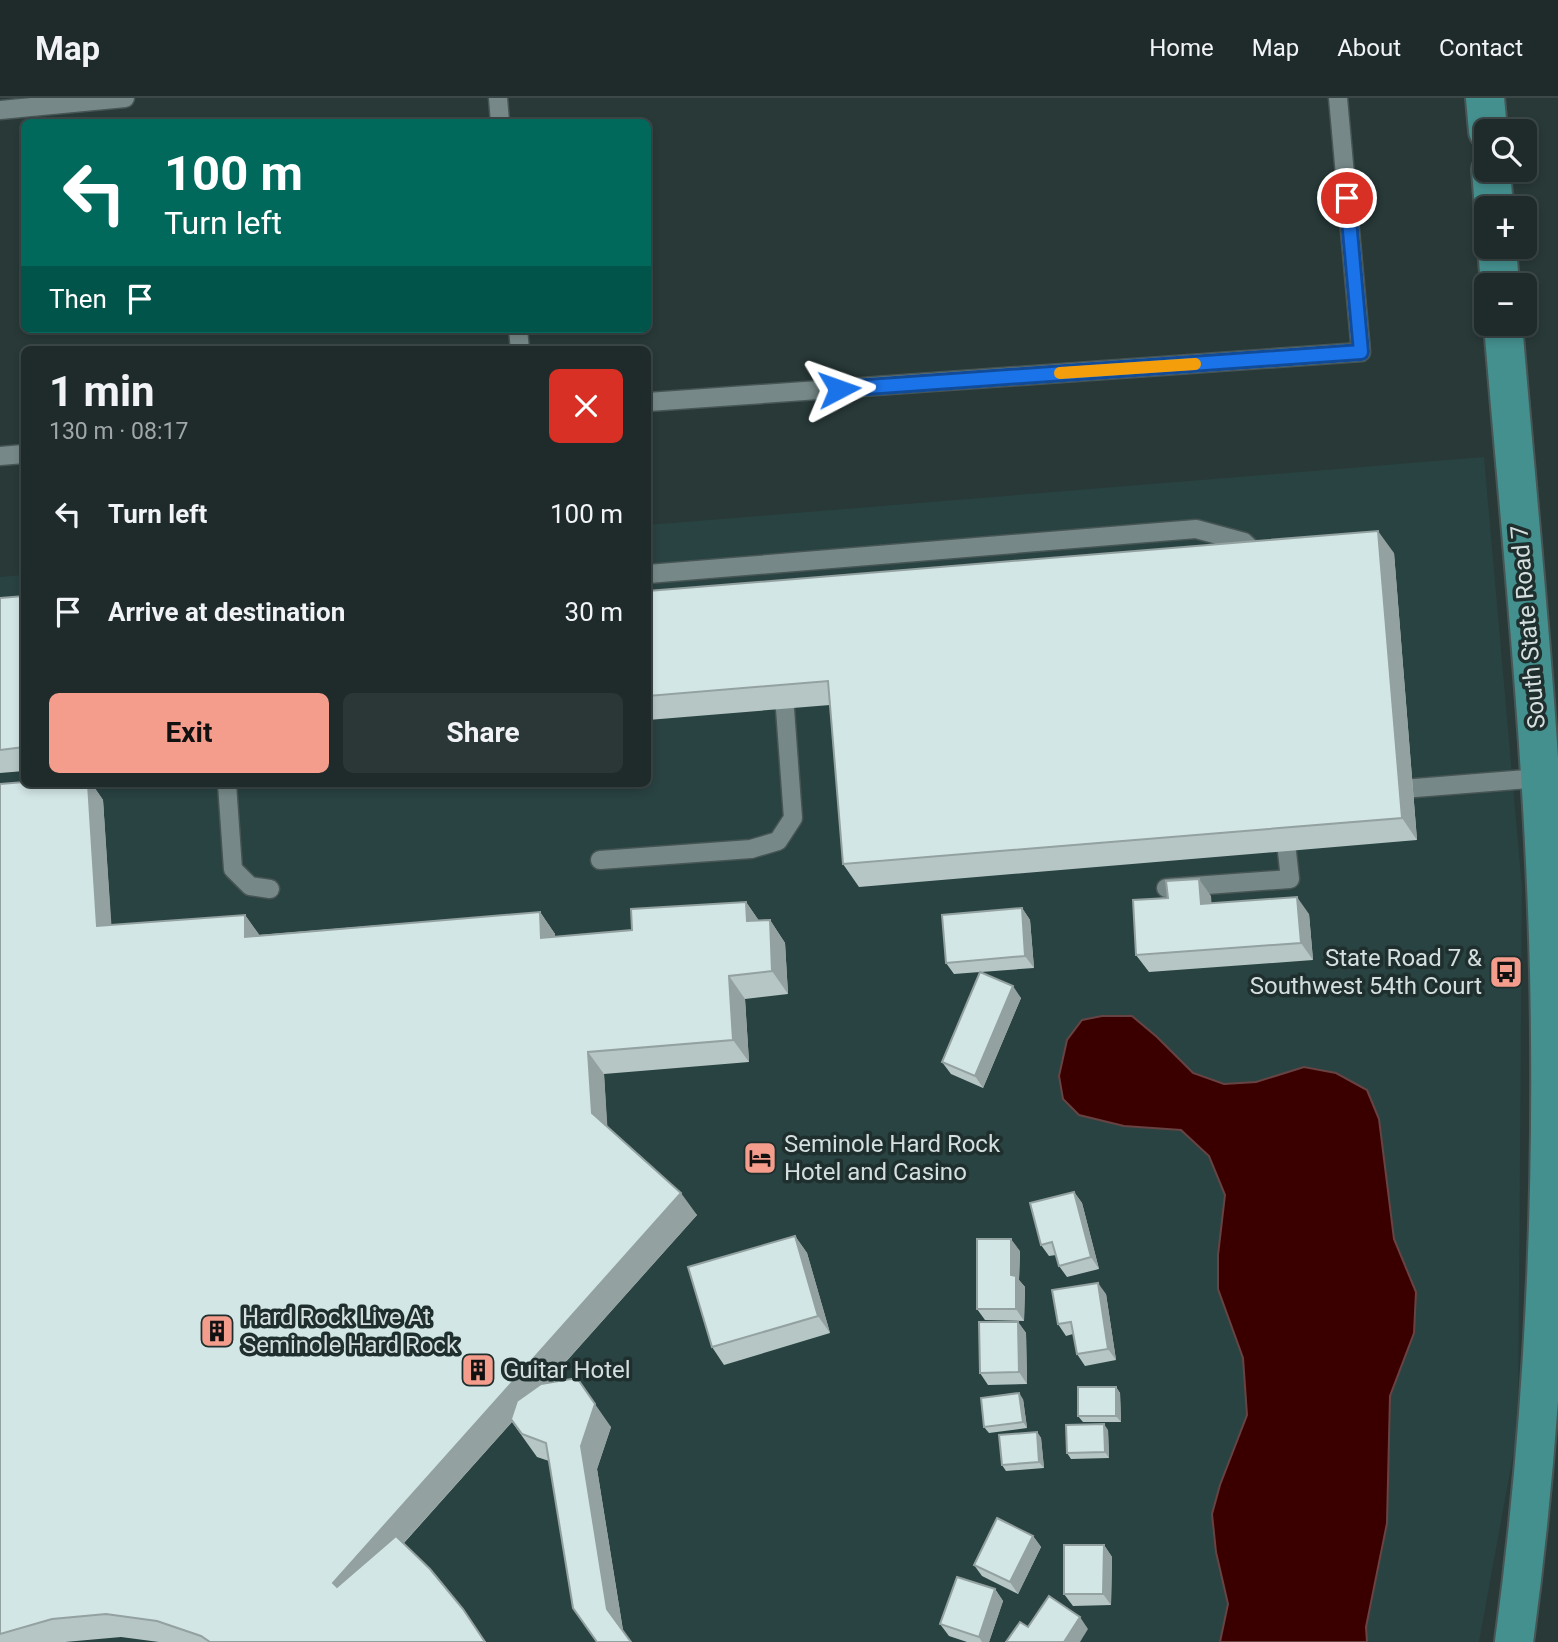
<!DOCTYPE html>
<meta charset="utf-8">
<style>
:root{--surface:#1e2b2a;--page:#2b3736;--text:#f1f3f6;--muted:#a1a7a8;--line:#3c4747;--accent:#f49d8d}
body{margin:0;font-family:Roboto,sans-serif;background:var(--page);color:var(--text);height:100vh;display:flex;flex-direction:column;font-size:26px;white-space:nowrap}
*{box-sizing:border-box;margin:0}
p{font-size:23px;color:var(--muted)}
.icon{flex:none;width:38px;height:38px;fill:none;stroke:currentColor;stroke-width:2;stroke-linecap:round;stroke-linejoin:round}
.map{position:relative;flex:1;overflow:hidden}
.panel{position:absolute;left:21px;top:248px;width:630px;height:441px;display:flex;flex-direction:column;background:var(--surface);border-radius:10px;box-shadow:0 4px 10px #0003,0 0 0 2px var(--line)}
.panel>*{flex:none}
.banner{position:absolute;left:21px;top:21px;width:630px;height:214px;border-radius:10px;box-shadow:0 4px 10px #0003,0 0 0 2px var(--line);background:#00695c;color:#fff;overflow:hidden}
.fabs{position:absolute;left:1474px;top:21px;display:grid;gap:14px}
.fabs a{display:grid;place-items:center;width:63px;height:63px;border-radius:10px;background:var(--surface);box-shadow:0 4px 10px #0003,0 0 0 2px var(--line);font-size:35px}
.pin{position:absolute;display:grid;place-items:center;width:60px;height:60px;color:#fff;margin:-30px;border:4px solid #fff;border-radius:50%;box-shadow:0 2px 7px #0007}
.me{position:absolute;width:77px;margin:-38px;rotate:86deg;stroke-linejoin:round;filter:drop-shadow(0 0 5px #0008)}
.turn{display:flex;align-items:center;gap:24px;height:147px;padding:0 28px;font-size:32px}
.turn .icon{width:91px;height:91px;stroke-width:2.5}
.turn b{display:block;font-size:49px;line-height:60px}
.then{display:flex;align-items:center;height:66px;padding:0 28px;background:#0003;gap:14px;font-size:26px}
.round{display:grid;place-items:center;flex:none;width:74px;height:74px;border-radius:10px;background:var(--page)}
.summary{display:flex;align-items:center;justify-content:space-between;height:119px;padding:0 28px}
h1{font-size:42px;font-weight:700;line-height:52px}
.primary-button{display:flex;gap:14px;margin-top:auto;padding:14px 28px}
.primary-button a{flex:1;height:80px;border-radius:10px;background:var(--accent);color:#111;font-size:28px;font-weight:700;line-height:80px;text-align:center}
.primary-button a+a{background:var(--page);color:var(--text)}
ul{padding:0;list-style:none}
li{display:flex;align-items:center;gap:21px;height:98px;padding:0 28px}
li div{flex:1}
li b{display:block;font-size:26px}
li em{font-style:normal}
header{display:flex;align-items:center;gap:42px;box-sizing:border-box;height:98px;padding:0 35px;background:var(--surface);border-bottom:2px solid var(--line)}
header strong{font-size:33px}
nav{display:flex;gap:38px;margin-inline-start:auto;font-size:24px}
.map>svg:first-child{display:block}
.built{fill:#294342}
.water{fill:#3a0000;stroke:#684343;stroke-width:2}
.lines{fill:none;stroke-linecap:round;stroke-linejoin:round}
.service-casing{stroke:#475555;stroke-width:21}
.primary-casing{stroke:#475555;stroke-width:42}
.service{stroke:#768988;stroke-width:18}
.primary{stroke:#44908f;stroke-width:38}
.wall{fill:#b5c6c5}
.shaded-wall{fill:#93a1a0}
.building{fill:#d2e6e5;stroke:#93a1a0;stroke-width:2}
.route-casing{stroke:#114b97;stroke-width:18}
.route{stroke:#1a73e8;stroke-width:12}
.slow{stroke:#f59e0b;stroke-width:12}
.labels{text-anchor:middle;stroke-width:7;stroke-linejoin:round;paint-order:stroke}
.street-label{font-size:24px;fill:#d5dfdf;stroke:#1e2f2e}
.poi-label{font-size:24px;fill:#d5dfdf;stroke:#1e2f2e;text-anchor:start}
</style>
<header>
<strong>Map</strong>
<nav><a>Home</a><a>Map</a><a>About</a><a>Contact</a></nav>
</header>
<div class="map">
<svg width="1558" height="1544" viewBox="0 0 1558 1544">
<rect width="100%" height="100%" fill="#283938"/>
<!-- built -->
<polygon class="built" points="1484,359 1522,790 1518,1330 1479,1544 0,1544 0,479 24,477 24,686 648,686 648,427"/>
<!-- water -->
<polygon class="water" points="1102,918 1132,918 1157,939 1193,975 1224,986 1256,984 1304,969 1336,975 1367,992 1379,1021 1394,1141 1416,1194 1414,1235 1390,1298 1387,1425 1366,1529 1367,1544 1220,1544 1228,1506 1216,1454 1212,1416 1220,1387 1247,1317 1243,1260 1218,1191 1218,1157 1225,1097 1209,1058 1181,1032 1124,1028 1079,1017 1063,1001 1059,978 1067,942 1082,922"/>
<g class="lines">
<defs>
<g id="service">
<polyline points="498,0 500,24"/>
<polyline points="0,12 125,0"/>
<polyline points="518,231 520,252"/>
<polyline points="648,304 1361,254 1338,0"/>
<polyline points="0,358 24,356"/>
<polyline points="648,476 1196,431 1244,444 1259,458"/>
<polyline points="227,686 233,771 250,788 270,791"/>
<polyline points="1390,692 1540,680"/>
<polyline points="600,762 751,751 778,743 793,720 785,611"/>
<polyline points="1166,790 1290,781 1287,754"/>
</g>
<g id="primary">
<polyline points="1485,0 1488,33"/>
<polyline points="1491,72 1494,110"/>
<polyline points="1497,149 1500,187"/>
<path d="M1503,226C1521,442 1544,658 1549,875C1554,1098 1544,1323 1514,1544"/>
</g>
</defs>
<!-- service casing -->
<use href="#service" class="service-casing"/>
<!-- primary casing -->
<use href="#primary" class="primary-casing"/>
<!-- service -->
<use href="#service" class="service"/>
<!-- primary -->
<use href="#primary" class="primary"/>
</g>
<!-- wall -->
<g class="wall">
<polygon points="1394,455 1417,742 859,789 843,766 830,607 648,622 648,493"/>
<polygon points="24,498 24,673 0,675 0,500"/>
<polygon points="0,686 92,686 103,702 111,827 245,817 259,837 540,814 555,836 555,839 632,832 746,804 759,823 770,822 785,845 788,896 745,901 749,964 604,976 607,1029 697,1117 547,1285 611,1329 597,1371 623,1532 597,1544 549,1363 537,1359 512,1324 404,1445 486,1544 159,1544 121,1539 65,1544 0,1544"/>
<polygon points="1211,798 1211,805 1309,816 1313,862 1149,874 1136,857"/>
<polygon points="1022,810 1030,822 1034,870 981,874 1021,900 983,990 951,976 942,964 980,874 954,876 946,865"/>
<polygon points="1074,1094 1082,1105 1099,1171 1067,1179 1059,1168 1056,1157 1049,1158 1041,1147"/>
<polygon points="795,1138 807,1155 830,1235 724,1267 712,1249"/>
<polygon points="1020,1153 1019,1182 1025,1189 1024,1223 985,1222 977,1211"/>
<polygon points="1106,1196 1116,1262 1085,1268 1077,1256 1073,1236 1066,1238 1058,1226"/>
<polygon points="1018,1224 1026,1235 1027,1286 988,1287 980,1275"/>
<polygon points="1116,1289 1120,1295 1121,1324 1083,1324 1078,1318"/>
<polygon points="1023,1301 1027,1330 989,1335 984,1329"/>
<polygon points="1108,1332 1109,1360 1071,1361 1067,1355"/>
<polygon points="1037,1334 1041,1340 1044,1370 1006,1373 1002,1367"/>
<polygon points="1033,1438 1041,1449 1018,1496 982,1478 974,1467"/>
<polygon points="1104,1447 1112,1459 1111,1507 1073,1508 1064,1496"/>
<polygon points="995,1491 1003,1503 989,1544 967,1544 949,1538 940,1526"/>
</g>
<!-- shaded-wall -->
<g class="shaded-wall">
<polygon points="1378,433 1394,455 1417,742 1402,720"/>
<polygon points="88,686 92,686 103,702 113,850 97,828"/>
<polygon points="1199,781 1211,798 1213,823 1201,806"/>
<polygon points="1297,799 1309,816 1313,862 1301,845"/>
<polygon points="746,804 762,827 747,823"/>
<polygon points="1022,810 1030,822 1034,870 1025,858"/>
<polygon points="540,814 555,836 556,862 541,840"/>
<polygon points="245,817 261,839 245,839"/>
<polygon points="770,822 785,845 788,896 772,873"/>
<polygon points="729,878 745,901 749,964 733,942"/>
<polygon points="1013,888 1021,900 983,990 975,978"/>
<polygon points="588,954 604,976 608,1038 592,1015"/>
<polygon points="1074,1094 1082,1105 1099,1171 1091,1159"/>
<polygon points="681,1095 697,1117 348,1507 333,1485"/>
<polygon points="795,1138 807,1155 830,1235 818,1218"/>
<polygon points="1011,1141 1020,1153 1019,1182 1025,1189 1024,1223 1016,1211 1011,1177"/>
<polygon points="1098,1185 1106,1196 1116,1262 1108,1251"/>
<polygon points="1018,1224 1026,1235 1027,1286 1019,1274"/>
<polygon points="1116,1289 1120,1295 1121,1324 1116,1318"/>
<polygon points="1019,1295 1023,1301 1027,1330 1023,1324"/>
<polygon points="595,1306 611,1329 597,1371 623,1533 607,1511 581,1348"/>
<polygon points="1104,1326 1108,1332 1109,1360 1105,1354"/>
<polygon points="1037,1334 1041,1340 1044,1370 1039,1364"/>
<polygon points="1033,1438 1041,1449 1018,1496 1010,1484"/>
<polygon points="1104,1447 1112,1459 1111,1507 1103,1496"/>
<polygon points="995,1491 1003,1503 989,1544 982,1544 979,1539"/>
<polygon points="1080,1519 1088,1531 1080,1544 1064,1544"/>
</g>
<!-- building -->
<g class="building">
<polygon points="1378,433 1402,720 843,766 828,583 648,598 648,493"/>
<polygon points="24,498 24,649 0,652 0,500"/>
<polygon points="24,684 24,686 88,686 97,828 245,817 245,839 540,814 541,840 632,832 631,811 746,804 747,823 770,822 772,873 729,878 733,942 588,954 592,1015 681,1095 333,1485 337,1489 396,1438 430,1471 463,1511 485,1544 210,1544 201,1538 157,1523 106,1516 52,1521 0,1536 0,686"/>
<polygon points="1199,781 1201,806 1297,799 1301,845 1136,857 1133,802 1168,800 1166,783"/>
<polygon points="1022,810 1025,858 946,865 942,817"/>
<polygon points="980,874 1013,888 975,978 942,964"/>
<polygon points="1074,1094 1091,1159 1059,1168 1052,1144 1041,1147 1030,1105"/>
<polygon points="795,1138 818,1218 712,1249 688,1169"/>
<polygon points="977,1141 1011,1141 1011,1177 1016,1178 1016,1211 977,1211"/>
<polygon points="1098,1185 1108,1251 1077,1256 1071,1224 1058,1226 1052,1192"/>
<polygon points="979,1224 1018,1224 1019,1274 980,1275"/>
<polygon points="577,1280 595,1306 581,1348 607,1511 631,1544 597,1544 573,1510 546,1345 522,1336 511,1321 517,1303 541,1286"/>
<rect x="1078" y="1289" width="38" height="29"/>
<polygon points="1019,1295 1023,1324 984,1329 981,1300"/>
<polygon points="1104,1326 1105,1354 1067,1355 1066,1327"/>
<polygon points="1037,1334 1039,1364 1002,1367 999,1337"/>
<polygon points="997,1420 1033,1438 1010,1484 974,1467"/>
<polygon points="1064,1447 1104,1447 1103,1496 1064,1496"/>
<polygon points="957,1479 995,1491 979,1539 940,1526"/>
<polygon points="1049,1498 1080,1519 1064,1544 1006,1544 1020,1524 1028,1529"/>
</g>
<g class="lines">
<defs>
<polyline id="route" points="839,291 1361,254 1347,100"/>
</defs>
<!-- route casing -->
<use href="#route" class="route-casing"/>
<!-- route -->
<use href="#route" class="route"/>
<!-- slow -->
<polyline class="slow" points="1060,275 1195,266"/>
</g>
<!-- icons -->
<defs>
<symbol id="bus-square" viewBox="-11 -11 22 22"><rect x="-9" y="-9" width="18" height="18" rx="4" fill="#f49d8d" stroke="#1e2f2e"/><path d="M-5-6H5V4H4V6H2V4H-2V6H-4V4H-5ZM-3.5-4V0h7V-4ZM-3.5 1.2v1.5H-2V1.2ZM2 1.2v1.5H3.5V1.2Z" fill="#111"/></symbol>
<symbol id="hotel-square" viewBox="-11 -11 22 22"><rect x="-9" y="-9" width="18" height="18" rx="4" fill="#f49d8d" stroke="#1e2f2e"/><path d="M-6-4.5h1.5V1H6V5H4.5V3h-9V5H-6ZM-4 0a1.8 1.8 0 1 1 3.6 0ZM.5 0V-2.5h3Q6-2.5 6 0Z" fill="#111"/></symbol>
<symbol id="building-square" viewBox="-11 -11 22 22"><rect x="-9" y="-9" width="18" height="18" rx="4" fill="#f49d8d" stroke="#1e2f2e"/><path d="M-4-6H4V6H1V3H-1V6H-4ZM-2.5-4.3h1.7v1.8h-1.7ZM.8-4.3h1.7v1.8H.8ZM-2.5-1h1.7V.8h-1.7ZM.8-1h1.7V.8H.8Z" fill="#111"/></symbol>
</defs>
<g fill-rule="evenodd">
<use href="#bus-square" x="1487" y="855" width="38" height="38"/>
<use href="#hotel-square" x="741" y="1041" width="38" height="38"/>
<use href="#building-square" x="198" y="1214" width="38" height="38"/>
<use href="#building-square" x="459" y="1253" width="38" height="38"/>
</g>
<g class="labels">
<!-- street labels -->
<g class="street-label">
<text transform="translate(1528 529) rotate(-95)" y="8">South State Road 7</text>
</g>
<!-- poi labels -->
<g class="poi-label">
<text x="1482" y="868" text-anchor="end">State Road 7 &amp;<tspan x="1482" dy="28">Southwest 54th Court</tspan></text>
<text x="784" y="1054">Seminole Hard Rock<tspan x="784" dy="28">Hotel and Casino</tspan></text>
<text x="242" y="1227">Hard Rock Live At<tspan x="242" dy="28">Seminole Hard Rock</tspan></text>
<text x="503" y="1280">Guitar Hotel</text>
</g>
</g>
</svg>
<div class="fabs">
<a><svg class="icon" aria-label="search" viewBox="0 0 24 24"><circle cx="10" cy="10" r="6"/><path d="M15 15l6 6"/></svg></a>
<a>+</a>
<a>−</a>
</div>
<div class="pin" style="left:1347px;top:100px;background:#d93025"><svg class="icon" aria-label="arrive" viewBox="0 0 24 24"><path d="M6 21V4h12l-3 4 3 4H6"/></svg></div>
<svg class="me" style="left:839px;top:291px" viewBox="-20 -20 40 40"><path d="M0-17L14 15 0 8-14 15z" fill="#1a73e8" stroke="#fff" stroke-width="4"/></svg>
<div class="banner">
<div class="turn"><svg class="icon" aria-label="left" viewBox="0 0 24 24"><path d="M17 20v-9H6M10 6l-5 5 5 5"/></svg><div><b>100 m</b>Turn left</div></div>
<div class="then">Then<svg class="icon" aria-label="arrive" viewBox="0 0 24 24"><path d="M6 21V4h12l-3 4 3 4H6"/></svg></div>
</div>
<section class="panel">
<div class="summary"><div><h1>1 min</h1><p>130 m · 08:17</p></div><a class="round" style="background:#d93025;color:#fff"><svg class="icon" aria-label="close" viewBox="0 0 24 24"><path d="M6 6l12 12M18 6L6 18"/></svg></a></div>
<ul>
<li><svg class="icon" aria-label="left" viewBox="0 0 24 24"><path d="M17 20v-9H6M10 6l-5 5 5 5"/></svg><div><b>Turn left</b></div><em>100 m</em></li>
<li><svg class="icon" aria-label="arrive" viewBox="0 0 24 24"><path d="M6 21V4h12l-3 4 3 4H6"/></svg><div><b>Arrive at destination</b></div><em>30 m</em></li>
</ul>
<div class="primary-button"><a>Exit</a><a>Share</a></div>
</section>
</div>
